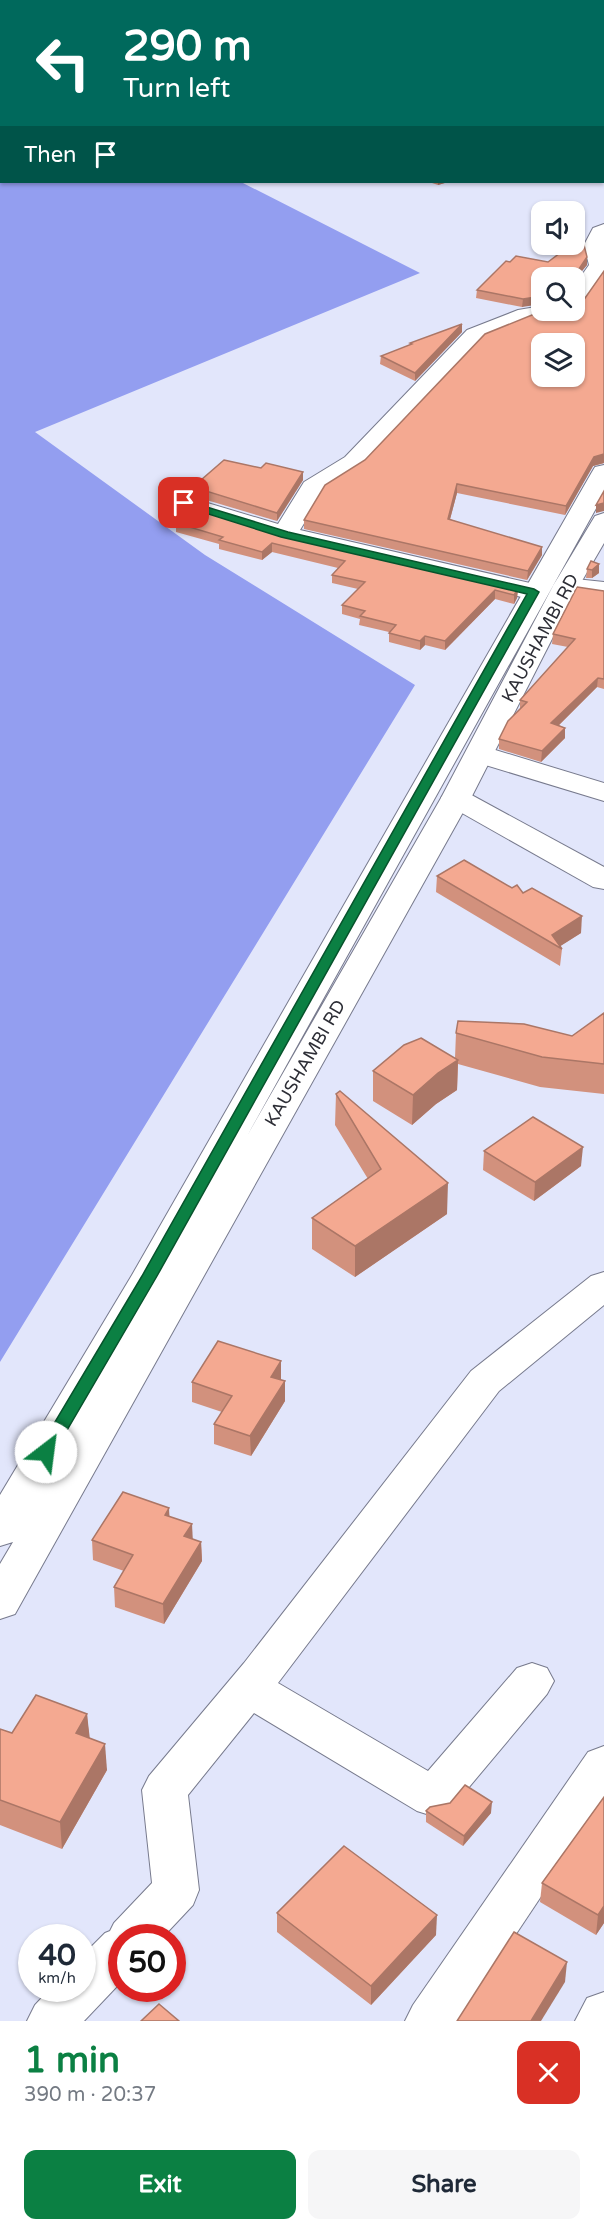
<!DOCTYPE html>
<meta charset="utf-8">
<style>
:root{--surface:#fff;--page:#f6f6f7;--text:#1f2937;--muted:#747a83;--accent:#0b8043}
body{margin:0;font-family:"Varela Round",sans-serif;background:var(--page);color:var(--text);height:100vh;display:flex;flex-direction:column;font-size:22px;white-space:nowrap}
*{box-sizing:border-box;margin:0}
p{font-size:20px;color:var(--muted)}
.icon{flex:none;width:33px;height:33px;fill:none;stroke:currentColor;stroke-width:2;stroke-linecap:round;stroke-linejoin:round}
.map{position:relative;height:2021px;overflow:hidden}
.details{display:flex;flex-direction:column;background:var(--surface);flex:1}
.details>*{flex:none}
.hud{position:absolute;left:0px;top:0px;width:604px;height:183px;box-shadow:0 2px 4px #0004;background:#00695c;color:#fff;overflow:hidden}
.tools{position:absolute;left:531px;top:201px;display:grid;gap:12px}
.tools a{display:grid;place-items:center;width:54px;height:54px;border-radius:12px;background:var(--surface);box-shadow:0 2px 4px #0004;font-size:30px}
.speed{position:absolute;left:18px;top:1924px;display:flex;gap:12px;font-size:30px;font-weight:700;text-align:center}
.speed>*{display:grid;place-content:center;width:78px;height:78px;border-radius:50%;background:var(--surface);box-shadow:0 2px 4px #0004;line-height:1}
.speed small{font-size:15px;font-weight:400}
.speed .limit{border:9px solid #d22;background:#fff;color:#111}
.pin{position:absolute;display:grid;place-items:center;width:51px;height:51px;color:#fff;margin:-26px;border-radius:12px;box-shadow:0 3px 9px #0006}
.me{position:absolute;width:66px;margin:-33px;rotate:30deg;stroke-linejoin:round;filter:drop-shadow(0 0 4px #0008)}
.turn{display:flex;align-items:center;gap:21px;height:126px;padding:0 24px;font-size:27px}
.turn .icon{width:78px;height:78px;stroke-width:2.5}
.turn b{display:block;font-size:42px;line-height:51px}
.then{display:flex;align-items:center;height:57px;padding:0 24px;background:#0003;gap:12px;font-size:22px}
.round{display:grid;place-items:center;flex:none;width:63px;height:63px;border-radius:12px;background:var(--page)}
.overview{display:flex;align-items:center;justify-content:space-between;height:102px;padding:0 24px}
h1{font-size:36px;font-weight:700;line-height:45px;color:var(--accent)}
.cta{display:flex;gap:12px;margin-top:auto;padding:12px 24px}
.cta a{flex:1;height:69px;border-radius:12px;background:var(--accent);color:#fff;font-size:24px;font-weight:700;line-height:69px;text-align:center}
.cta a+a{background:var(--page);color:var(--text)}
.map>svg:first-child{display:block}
.forest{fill:#939ef0}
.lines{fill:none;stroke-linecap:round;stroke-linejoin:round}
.street-casing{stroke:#777a8d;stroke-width:2}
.secondary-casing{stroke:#777a8d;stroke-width:2}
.street{fill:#fff;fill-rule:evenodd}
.secondary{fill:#fff;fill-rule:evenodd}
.wall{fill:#d2917d}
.shaded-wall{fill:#ab7666}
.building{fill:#f4a991;stroke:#ab7666;stroke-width:1.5;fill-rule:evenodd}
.route{fill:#0b8043;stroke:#07532c;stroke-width:1.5}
.labels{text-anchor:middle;stroke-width:4.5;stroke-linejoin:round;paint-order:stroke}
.street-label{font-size:18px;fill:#2d2e36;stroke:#fff}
</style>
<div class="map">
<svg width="604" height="2021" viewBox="0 0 604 2021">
<rect width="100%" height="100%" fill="#e2e6fb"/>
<!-- forest -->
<polygon class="forest" points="0,63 2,182 241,182 420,273 35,432 205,555 415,685 0,1362"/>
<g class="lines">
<defs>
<g id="street">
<polygon points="308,0 328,0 307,2"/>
<rect x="603" y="150" width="1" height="12"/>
<polygon points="604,224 604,275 582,307 574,308 574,286 589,265 584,245 593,228"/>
<polygon points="542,306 542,310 568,310 565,315 531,321 483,340 363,467 323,492 300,530 543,586 547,592 543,598 534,600 276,539 175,508 172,503 175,498 184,496 278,524 304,482 345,457 467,330 518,310"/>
<polygon points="566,578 604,582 604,598 557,592 553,586 557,580"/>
<polygon points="479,745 604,783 604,801 469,760 465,754 469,748"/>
<polygon points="456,789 466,792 604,867 604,889 593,887 446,804 441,798 446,792"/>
<polygon points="604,1272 604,1305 499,1391 278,1683 428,1771 517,1668 532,1663 547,1668 554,1681 547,1694 449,1811 433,1816 417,1811 254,1713 188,1795 199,1890 193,1905 162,1938 122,1938 122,1981 84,2021 27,2021 35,2005 50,1989 82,1989 82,1956 105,1933 110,1931 114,1923 152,1883 142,1790 149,1776 244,1663 471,1371 591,1276"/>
<polygon points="604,1746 604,1802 458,2021 405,2021 413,2005 588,1752"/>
<polygon points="604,1992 604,2021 575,2021 587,1998"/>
</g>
<polygon id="secondary" points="604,465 604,494 247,1136 441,798 553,586 595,516 604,513 604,543 579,586 471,798 15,1614 0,1619 0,1564 13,1542 0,1546 0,1495 132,1275 592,472 595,467"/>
</defs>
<!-- street casing -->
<use href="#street" class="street-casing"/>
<!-- secondary casing -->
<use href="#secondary" class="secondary-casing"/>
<!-- street -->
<use href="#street" class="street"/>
<!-- secondary -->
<use href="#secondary" class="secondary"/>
</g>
<!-- wall -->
<g class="wall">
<polygon points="482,0 604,0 603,2 482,2"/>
<polygon points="429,182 448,182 438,185"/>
<polygon points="587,257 587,265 574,278 522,307 476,298 477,290 510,262 548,262"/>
<polygon points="604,271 604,463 593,466 565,515 457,493 450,519 542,555 527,580 304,529 304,520 365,460 574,310 583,301"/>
<polygon points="462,332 415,381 380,364 381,356 410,345 410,343"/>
<polygon points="261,468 303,480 277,521 193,496 193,487"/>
<polygon points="176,523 275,532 518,589 517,598 514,604 495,599 445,650 425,645 420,650 389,642 389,632 359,625 360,619 342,614 342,605 358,589 332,583 332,575 338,568 272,552 262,560 219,549 219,544 176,532"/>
<polygon points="599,564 599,573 592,578 586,578 587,569"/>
<polygon points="604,591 604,689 597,687 559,725 565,728 565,738 541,762 499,749 499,739 520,709 520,700 568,647 552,644 553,634"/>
<polygon points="437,876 523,893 581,933 560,946 562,949 560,966 436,892"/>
<polygon points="604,1013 604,1094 540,1087 458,1064 457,1090 436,1104 412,1125 373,1101 373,1071 455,1058 456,1033 572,1036"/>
<polygon points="336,1094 447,1214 355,1277 312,1249 312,1218 368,1179 335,1125"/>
<polygon points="484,1151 581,1166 534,1201 483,1170"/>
<polygon points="281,1361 281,1380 285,1381 285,1401 251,1456 214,1444 214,1424 222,1412 192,1402 192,1382"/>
<polygon points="170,1516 192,1539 201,1542 202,1561 164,1624 115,1607 114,1587 124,1571 93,1560 92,1540"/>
<polygon points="87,1714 89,1738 107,1770 62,1849 0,1825 0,1729 12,1733"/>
<polygon points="604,1797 604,1923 596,1935 540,1902 542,1883"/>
<polygon points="426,1811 491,1813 463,1846 426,1822"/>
<polygon points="277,1913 436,1935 371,2005 277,1932"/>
</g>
<!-- shaded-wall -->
<g class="shaded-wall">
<polygon points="438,182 448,182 438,185"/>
<polygon points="587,257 587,265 574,281 574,278 573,278"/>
<polygon points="542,296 542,304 522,307 523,299"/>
<polygon points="462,324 462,332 415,381 415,373"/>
<polygon points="604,454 604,463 593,466 565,515 566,506 594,457"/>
<polygon points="303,472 303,480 277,521 277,513"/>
<polygon points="457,484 457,493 448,527 448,519"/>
<polygon points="604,503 604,511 596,513 596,505"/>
<polygon points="272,543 272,552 262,560 262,552"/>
<polygon points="542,547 542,555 527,580 528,571"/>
<polygon points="599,564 599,573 592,578 592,570"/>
<polygon points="518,589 517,598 514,604 514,595"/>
<polygon points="495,590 495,599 445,650 445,641"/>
<polygon points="425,636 425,645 420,650 420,641"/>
<polygon points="598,678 597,687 551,733 551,723"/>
<polygon points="565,728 565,738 541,762 542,751"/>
<polygon points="582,916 581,933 559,947 552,935"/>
<polygon points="458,1060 457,1090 436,1104 412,1125 413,1095 438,1073"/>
<polygon points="583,1147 581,1166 534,1201 535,1182"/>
<polygon points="448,1183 447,1214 355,1277 355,1246"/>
<polygon points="281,1361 281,1380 271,1377"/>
<polygon points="285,1381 285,1401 251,1456 250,1436"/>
<polygon points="169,1508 170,1527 165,1515"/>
<polygon points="192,1524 193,1543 184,1536"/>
<polygon points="201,1542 202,1561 164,1624 163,1604"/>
<polygon points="87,1714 90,1740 76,1733"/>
<polygon points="105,1744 107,1770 62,1849 60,1822"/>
<polygon points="492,1802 491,1813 463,1846 464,1836"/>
<polygon points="604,1906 604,1923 596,1935 598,1915"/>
<polygon points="437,1915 436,1935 371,2005 371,1986"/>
<polygon points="567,1962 565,1982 541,2021 531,2021"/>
</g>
<!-- building -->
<g class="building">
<polygon points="499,0 604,0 604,32 603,32 603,2 503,2"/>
<polygon points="604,32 604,116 603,117 603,33"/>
<polygon points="582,237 587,257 573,278 542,278 542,296 523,299 477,290 506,261 510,262 516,256 548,262 572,244 574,244 574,243"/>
<path d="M604,271V454L594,457L566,506L457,484L448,519L542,547L528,571L304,520L325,485L365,460L485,334L532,315L556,310H574V302L583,301ZM542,344H574V376H542Z"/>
<polygon points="462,324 415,373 381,356 412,344 410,343"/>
<polygon points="224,460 261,468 266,463 303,472 277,513 193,487"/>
<polygon points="604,491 604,503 596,505"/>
<polygon points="195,508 275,532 518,589 514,595 495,590 445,641 425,636 420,641 389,633 396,625 360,616 365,611 342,605 365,582 332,575 345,561 272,543 262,552 219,540 223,537 176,523"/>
<polygon points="591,561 599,564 592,570 587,569"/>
<polygon points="577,587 604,591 604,679 598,678 551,723 565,728 542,751 499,739 508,721 527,702 520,700 575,639 553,634"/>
<polygon points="464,860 512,888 517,885 523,893 532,888 582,916 552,935 562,949 437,876"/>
<polygon points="604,1013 604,1064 542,1057 456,1033 458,1021 524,1024 572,1036"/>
<polygon points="421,1038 458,1060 438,1073 413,1095 373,1071 404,1045"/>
<polygon points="340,1091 448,1183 355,1246 312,1218 381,1169 336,1094"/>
<polygon points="533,1117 583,1147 535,1182 484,1151"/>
<polygon points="218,1341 281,1361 271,1377 285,1381 250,1436 214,1424 232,1396 192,1382"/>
<polygon points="123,1492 169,1508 165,1515 192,1524 184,1536 201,1542 163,1604 114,1587 133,1555 92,1540"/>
<polygon points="36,1695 87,1714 76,1733 105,1744 60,1822 0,1800 0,1729 12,1733"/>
<polygon points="465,1785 492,1802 464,1836 426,1811 430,1807 450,1803"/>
<polygon points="604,1797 604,1906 598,1915 542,1883"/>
<polygon points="344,1846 437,1915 371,1986 277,1913"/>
<polygon points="514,1932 567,1962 531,2021 457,2021"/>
<polygon points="159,2004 179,2021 141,2021"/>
</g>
<!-- route -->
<polygon class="route" points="184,500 288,532 534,589 539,592 157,1276 52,1456 46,1458 40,1456 38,1452 40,1447 142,1276 527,594 281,537 180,505 180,501"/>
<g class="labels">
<!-- street labels -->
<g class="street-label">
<text transform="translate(540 638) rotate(-62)" y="6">KAUSHAMBI RD</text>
<text transform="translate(305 1063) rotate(-60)" y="6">KAUSHAMBI RD</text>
</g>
</g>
</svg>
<div class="tools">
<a><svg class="icon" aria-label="sound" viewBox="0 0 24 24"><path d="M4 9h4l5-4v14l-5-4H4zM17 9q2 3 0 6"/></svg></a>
<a><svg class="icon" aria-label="search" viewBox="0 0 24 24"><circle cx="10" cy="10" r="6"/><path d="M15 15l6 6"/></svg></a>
<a><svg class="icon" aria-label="layers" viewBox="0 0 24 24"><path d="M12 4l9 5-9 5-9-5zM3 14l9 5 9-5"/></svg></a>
</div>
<div class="speed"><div>40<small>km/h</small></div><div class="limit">50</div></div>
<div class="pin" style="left:184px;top:503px;background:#d93025"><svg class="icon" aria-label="arrive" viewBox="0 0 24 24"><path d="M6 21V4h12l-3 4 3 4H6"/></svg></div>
<svg class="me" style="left:46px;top:1452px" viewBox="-20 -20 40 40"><circle r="19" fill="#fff"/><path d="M0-13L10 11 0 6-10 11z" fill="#0b8043"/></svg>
<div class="hud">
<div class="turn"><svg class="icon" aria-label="left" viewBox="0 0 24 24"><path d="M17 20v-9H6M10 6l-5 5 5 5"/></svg><div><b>290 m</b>Turn left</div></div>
<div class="then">Then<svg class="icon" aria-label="arrive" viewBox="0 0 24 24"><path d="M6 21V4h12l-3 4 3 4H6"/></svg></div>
</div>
</div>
<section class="details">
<div class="overview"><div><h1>1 min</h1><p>390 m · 20:37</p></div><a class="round" style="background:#d93025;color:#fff"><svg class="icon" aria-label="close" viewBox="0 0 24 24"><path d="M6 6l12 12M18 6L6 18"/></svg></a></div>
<div class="cta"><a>Exit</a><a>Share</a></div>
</section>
